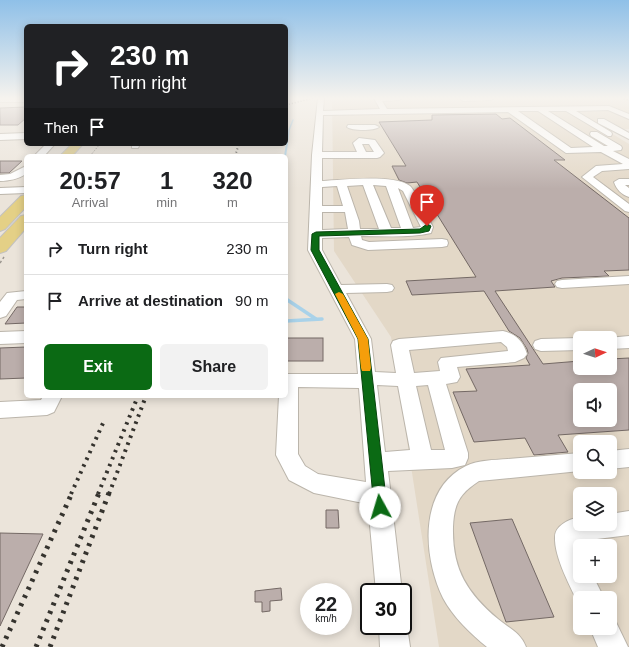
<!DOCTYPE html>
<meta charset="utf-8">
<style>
:root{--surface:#fff;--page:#f2f2f2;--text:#202124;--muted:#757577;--line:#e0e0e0;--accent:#0b6a14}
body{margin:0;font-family:Helvetica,sans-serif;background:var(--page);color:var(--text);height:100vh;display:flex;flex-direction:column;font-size:15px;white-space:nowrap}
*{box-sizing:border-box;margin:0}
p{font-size:13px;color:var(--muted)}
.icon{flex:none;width:22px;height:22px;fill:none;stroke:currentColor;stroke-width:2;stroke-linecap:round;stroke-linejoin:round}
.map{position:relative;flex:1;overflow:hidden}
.sheet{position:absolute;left:24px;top:154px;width:264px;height:244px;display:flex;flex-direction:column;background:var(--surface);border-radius:6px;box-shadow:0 2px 10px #0003}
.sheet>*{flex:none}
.banner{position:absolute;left:24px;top:24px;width:264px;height:122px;border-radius:6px;box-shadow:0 2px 10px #0003;background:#202124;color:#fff;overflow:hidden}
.needle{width:26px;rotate:86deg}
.fabs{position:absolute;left:573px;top:331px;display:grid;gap:8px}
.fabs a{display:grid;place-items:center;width:44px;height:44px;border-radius:6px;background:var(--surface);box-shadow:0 2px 10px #0003;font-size:20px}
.speed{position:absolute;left:300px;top:583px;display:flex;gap:8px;font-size:20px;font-weight:700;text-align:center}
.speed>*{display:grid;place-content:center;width:52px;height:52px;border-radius:50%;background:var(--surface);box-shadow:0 2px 10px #0003;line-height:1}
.speed small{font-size:10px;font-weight:400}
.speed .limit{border:2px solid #111;border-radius:6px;background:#fff;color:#111}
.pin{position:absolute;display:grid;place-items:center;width:34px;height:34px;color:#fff;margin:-41px -17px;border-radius:50% 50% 50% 0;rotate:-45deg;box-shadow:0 0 4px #0007}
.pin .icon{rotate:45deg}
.me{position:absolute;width:44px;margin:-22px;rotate:354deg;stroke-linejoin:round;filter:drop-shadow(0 0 3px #0008)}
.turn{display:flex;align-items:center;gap:14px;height:84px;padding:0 20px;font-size:18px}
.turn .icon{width:52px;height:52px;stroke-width:2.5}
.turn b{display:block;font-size:28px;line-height:34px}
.then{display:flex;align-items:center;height:38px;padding:0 20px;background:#0003;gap:8px;font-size:15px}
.eta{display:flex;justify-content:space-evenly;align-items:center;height:68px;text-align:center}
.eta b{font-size:24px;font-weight:800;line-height:28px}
.action{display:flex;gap:8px;margin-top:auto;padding:8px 20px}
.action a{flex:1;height:46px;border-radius:6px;background:var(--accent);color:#fff;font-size:16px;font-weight:800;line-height:46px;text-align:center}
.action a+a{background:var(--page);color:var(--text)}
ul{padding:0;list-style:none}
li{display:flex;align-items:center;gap:12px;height:52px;padding:0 20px;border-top:1px solid var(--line)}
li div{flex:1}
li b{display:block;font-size:15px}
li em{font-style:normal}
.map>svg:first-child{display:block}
.built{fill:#e3d8c7;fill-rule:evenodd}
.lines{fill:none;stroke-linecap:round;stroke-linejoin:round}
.stream-far2{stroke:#a9d2e9;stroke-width:1.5}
.stream-far1{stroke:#a9d2e9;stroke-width:2}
.stream{stroke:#a9d2e9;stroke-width:3.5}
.building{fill:#bbaeab;stroke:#746965;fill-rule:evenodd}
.minor-casing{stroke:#bbb5ab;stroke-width:2}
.major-casing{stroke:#c3c2c1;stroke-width:2}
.path-far1{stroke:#9a958e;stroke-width:1;stroke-dasharray:1.5 1.5;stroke-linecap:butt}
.path{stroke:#9a958e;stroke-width:1.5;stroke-dasharray:2.5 2.5;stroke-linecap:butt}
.minor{fill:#fff;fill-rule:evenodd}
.major{fill:#e4d086;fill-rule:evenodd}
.rail-far3{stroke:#35332e;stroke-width:1.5;stroke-dasharray:1 2;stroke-linecap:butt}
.rail-far2{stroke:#35332e;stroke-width:2;stroke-dasharray:1 2.5;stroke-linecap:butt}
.rail-far1{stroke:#35332e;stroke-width:4;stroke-dasharray:2.5 5;stroke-linecap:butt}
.rail{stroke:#35332e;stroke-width:5;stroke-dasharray:3 6;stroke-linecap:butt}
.route{fill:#0b6a14;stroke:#07450d}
.slow{fill:#f59e0b}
</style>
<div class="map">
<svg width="629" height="647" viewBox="0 0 629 647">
<rect width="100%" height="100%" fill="#ebe4da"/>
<!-- built -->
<path class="built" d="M332,98H616L629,100V129L606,130L629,144V647H439L391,337L334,251ZM580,338H610V368H580ZM580,390H610V420H580ZM580,442H610V472H580ZM580,494H610V524H580ZM580,546H610V576H580ZM580,598H610V628H580Z"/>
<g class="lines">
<!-- stream-far2 -->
<polyline class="stream-far2" points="287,145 289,130 293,120"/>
<!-- stream-far1 -->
<polyline class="stream-far1" points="285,156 287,144"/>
<!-- stream -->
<g class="stream">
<polyline points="286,299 316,319"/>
<polyline points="286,321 322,319"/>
</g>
</g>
<!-- building -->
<g class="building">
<polygon points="26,107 26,118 18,125 0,125 0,108"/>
<path d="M496,114L502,119L510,118L565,160H554L629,218V270L604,271L609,276L562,278L551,281L555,287L495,291L543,364L580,361V368H610V359L629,358V430L558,435L568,452L534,455L525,438L474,442L453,392L477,391L466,369L530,365L526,358L528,353L527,349L520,338L509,331L484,291L412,295L406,281L476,277L417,182L407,183L399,180L392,166H406L379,122L432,120V115ZM580,390H610V420H580Z"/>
<polygon points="0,161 22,161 9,173 0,173"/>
<polygon points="17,307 26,307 26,323 5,324"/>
<rect x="286" y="338" width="37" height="23"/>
<polygon points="26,347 26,378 0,379 0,348"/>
<polygon points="326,510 338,510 339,528 326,528"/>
<polygon points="512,519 554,617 506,622 470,523"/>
<polygon points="0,533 43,534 0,626"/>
<polygon points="281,588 282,600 270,601 270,611 262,612 262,602 255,602 255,591"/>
</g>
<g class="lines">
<defs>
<g id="minor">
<rect x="0" y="98" width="26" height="4"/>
<path d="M318,98H324L323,111L380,109L374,98H402L399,100L382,101L387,109L609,106L629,114V119L608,110L576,111L611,132L612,134L611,136H608L566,111H548L604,146H608L591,136L590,134L591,132H597L621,146L622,148L621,150L613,151L629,159V169L602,171L593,177L629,204V212L625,211L582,177L596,166L623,164L601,152L566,153L508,112L323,115L322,152H357L353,143L359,138L375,140L384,153L380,157L377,158H322V181C343,180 394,174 410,186C416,192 428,218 433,227L431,233C409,238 384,236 361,236L362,240L369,242L442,239L447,240L448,243L447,246L442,247L368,250L352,245L349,237L322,238V250L341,285L387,284L392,285L394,288L392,291L387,292L346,293L371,339L375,372L396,373L391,345L393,341L399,339L503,331C516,334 523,341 527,354L524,358L515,362L457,367L460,377L457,382L446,384L468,453V458L465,465L452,468L388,471L402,592H376L368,503L358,502L314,493L289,480L276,455L279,396H286V374H358L355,339L308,250L312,155ZM518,111H538L593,147L571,148ZM362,144H369L374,152H366ZM363,185L379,229H360L359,221L347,186ZM373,185L386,186L401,228H391ZM337,186L343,206H322V187ZM398,188L403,191L421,227L413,228ZM322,212H345L348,229L322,230ZM501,342L507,347L508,351L441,358L438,362L440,371L414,373L409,350ZM377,385L398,386L410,450L385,452ZM428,385L445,450H431L416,386ZM298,387L359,388L366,482L318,474L305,466L298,454Z"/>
<polygon points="460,98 494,98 491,100 463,101"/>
<polygon points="598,119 604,119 629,133 629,139 598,123"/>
<path d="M348,125H375L379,127C374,131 352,131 347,127Z"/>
<polygon points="26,133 26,139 0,140 0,134"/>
<polygon points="46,144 55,144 44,156 34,156"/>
<polygon points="132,144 140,144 138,148 132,148"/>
<path d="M26,166V174C18,179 9,181 0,181V175L10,174Z"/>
<path d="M619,179H629V185H625L629,188V197C622,195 616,189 614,182Z"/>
<polygon points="26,187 26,193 0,194 0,188"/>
<polygon points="629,276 629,284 562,288 557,287 555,284 557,281 562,280"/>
<polygon points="26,291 26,299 17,300 6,316 0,318 0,302 7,293"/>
<polygon points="26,331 26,343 0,344 0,332"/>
<polygon points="629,336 629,348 610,349 610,338 608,338"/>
<polygon points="580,338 580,350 541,351 535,349 533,345 535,341 541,339"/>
<polygon points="43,396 62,396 54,412 47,415 0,418 0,402 41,400"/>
<polygon points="629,449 629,467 610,469 610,451"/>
<path d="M580,453V471L479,481C459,494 454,504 453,527C452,569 467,593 498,619C510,629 520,632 526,647H487C471,634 453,617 443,598C423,557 418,490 466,466C478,460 494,460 508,459C532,457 556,455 580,453Z"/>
<path d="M629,511V535L581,541L582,546H580V576H593L604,598H580V607C571,588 554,557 555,537C555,525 570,519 580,517V524H610V514Z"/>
<polygon points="403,616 407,626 410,647 380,647 379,626 403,626"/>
<polygon points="610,616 614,618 628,647 598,647 590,628 610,628"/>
</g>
<g id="major">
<polygon points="72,144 83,144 72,156 60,156"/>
<polygon points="26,195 26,207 5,229 0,231 0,217 21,196"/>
<polygon points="26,215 26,228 6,251 0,253 0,238 21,216"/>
</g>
</defs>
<!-- minor casing -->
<use href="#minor" class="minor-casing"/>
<!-- major casing -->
<use href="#major" class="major-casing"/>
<!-- path-far1 -->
<polyline class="path-far1" points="90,156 100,144"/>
<!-- path -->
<polyline class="path" points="0,263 4,257"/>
<!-- minor -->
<use href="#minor" class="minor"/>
<!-- major -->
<use href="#major" class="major"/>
<!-- rail-far3 -->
<g class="rail-far3">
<polyline points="621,98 629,100"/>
<polyline points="286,105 313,98"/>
</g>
<!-- rail-far2 -->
<polyline class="rail-far2" points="235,156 239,144"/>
<!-- rail-far1 -->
<g class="rail-far1">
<polyline points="71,494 104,421"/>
<polyline points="98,494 138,396"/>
<polyline points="109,494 146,396"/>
</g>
<!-- rail -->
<g class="rail">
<polyline points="2,647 72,493"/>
<polyline points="36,647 99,493"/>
<polyline points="50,647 109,493"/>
</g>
</g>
<!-- sky -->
<linearGradient id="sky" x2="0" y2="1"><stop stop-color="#8fc0e8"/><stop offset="0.52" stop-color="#f6f3ee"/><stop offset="1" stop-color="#f6f3ee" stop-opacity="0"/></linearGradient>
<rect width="629" height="189" fill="url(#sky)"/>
<!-- route -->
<polygon class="route" points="427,224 431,226 429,231 420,233 319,236 319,250 368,339 387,507 385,512 380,514 376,512 374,507 358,339 311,250 312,234 316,232 420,229"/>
<!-- slow -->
<polygon class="slow" points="339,292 343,294 368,339 371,368 370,371 362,371 361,368 358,339 335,294"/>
</svg>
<div class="fabs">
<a><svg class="needle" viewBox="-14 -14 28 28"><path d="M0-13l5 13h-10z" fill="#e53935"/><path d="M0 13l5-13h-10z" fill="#757577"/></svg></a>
<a><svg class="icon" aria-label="sound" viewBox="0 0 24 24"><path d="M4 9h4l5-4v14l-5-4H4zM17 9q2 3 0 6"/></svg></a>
<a><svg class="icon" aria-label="search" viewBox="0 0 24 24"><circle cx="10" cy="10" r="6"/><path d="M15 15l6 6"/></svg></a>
<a><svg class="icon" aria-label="layers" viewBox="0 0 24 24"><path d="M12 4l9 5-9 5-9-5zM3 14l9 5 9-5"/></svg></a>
<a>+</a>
<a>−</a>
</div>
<div class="speed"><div>22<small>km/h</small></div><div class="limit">30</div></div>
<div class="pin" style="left:427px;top:226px;background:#d93025"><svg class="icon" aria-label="arrive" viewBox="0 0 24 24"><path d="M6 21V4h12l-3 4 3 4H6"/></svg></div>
<svg class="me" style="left:380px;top:507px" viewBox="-20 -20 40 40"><circle r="19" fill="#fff"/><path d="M0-13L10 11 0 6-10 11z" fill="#0b6a14"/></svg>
<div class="banner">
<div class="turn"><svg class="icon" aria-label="right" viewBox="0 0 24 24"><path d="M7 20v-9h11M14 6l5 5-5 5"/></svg><div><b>230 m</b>Turn right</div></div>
<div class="then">Then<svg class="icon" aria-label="arrive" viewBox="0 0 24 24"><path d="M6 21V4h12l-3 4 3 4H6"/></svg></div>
</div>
<section class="sheet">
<div class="eta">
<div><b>20:57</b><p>Arrival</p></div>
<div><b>1</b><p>min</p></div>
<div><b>320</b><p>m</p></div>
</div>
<ul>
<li><svg class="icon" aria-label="right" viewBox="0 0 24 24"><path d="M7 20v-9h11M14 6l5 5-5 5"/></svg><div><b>Turn right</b></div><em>230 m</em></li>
<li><svg class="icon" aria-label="arrive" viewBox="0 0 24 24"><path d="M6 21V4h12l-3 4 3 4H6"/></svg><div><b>Arrive at destination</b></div><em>90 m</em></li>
</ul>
<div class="action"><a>Exit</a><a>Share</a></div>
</section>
</div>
